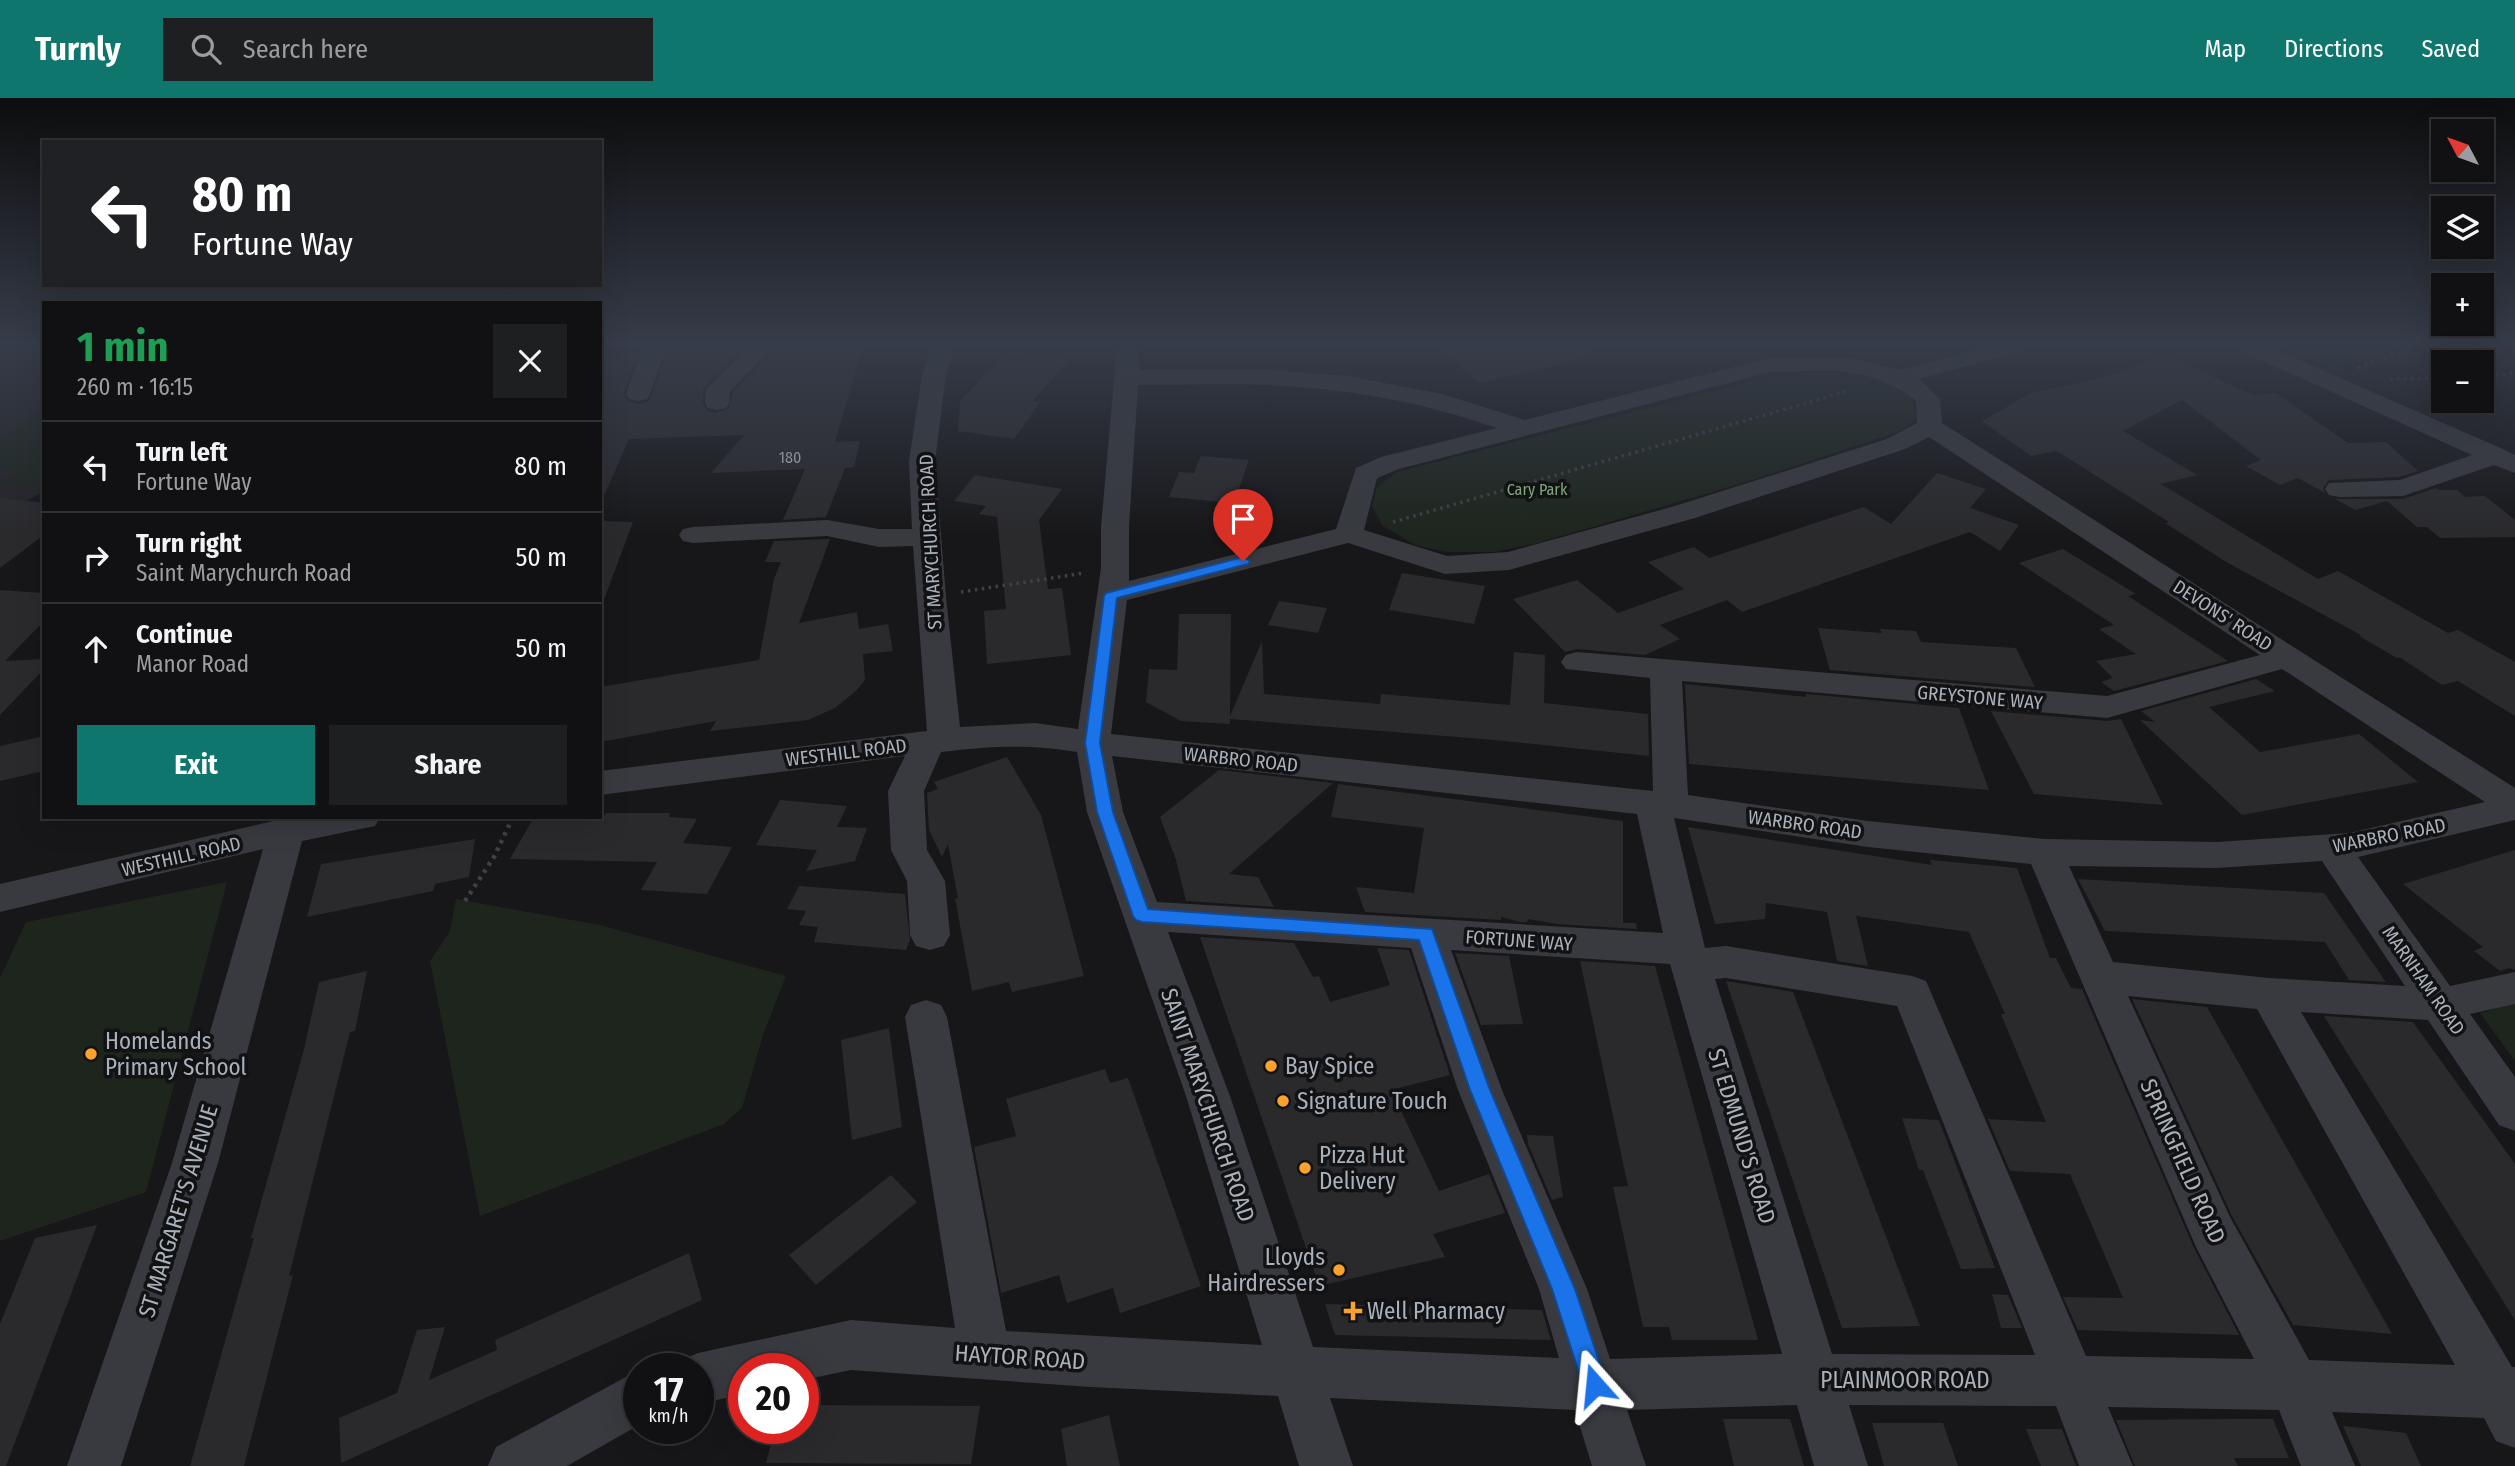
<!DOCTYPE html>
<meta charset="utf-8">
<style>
:root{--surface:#111113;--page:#1e1f21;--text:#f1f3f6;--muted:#9c9da0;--line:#303133;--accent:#0f766e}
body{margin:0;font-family:"Fira Sans Condensed",sans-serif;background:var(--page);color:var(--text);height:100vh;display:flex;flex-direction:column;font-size:26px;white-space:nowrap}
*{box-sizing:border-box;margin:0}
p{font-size:23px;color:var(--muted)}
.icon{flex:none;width:38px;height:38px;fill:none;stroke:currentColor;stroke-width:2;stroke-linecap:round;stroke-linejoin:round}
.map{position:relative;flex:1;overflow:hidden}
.drawer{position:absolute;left:42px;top:203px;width:560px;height:518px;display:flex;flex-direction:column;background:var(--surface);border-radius:0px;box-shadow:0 7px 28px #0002,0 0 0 2px var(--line)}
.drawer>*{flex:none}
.banner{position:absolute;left:42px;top:42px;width:560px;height:147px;border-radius:0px;box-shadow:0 7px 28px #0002,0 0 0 2px var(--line);background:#202124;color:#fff;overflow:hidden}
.needle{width:46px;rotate:311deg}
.buttons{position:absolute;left:2431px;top:21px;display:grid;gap:14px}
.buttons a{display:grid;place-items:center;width:63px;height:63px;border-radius:0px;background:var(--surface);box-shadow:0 7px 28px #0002,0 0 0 2px var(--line);font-size:35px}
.speed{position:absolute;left:623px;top:1255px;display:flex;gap:14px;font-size:35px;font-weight:700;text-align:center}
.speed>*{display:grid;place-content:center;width:91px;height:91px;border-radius:50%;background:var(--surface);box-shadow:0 7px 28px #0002,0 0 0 2px var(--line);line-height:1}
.speed small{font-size:18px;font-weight:400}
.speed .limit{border:10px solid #d22;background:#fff;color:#111}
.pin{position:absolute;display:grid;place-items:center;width:60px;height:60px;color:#fff;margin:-72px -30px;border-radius:50% 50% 50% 0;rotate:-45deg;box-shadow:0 0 7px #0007}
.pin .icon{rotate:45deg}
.me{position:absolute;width:77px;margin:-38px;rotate:342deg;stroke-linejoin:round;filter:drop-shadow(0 0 5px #0008)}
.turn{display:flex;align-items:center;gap:24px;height:147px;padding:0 35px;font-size:32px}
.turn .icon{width:91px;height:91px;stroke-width:2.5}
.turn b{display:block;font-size:49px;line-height:60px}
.round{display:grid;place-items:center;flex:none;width:74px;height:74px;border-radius:0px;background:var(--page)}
.overview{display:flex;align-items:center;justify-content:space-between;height:119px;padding:0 35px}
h1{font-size:42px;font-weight:700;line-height:52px;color:#1e9e55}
.cta{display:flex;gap:14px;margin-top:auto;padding:14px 35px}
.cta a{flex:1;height:80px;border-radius:0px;background:var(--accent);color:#fff;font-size:28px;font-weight:700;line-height:80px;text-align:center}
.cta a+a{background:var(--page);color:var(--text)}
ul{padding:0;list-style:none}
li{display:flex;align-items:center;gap:21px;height:91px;padding:0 35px;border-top:2px solid var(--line)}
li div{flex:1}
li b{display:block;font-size:26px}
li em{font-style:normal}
header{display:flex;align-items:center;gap:42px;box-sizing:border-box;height:98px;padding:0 35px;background:var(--accent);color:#fff}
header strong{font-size:33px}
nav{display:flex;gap:38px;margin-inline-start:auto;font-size:24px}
.search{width:490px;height:63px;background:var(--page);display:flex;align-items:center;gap:18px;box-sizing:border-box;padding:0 24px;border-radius:0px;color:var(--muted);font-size:26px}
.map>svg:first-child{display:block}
.built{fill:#232326}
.green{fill:#1d251d}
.building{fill:#2a2a2d}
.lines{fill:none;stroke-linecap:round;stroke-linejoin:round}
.path-far1{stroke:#3e4146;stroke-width:3.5;stroke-dasharray:2.5 4.5;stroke-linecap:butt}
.path{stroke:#3e4146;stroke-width:4.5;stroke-dasharray:3.5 5;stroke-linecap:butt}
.minor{fill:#383a3f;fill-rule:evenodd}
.route{fill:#1a73e8;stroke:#114b97;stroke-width:2}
.poi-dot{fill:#fca22c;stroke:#121214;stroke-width:2.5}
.labels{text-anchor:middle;stroke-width:7;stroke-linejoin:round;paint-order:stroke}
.number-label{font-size:16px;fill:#888e96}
.far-park-label{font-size:16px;fill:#80a67e;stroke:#121214}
.street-label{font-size:19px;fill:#a8b0ba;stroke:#121214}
.near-poi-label{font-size:23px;fill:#a8b0ba;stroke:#121214;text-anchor:start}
.near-street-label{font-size:23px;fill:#a8b0ba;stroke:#121214}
</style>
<header>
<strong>Turnly</strong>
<div class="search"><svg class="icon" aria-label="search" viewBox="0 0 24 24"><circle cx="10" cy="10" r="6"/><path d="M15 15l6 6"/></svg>Search here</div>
<nav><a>Map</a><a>Directions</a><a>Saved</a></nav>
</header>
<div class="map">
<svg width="2515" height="1368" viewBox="0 0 2515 1368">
<rect width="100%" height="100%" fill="#171719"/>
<!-- built -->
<polygon class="built" points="0,248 44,248 44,393 0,419"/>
<!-- green -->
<g class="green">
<polygon points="2278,248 2409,248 2335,272"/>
<path d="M1834,273C1866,277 1913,281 1918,319L1903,332L1756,381L1538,445L1495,454H1447L1415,447L1383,428L1372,408L1377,389L1397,374L1781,276Z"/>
<polygon points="44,303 44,386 0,385 15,373 0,371 0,343"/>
<polygon points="227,784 146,1094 0,1143 0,880 26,824"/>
<polygon points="456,801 600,827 786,878 763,937 742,1010 724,1026 480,1118 430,863 450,833"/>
<polygon points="2515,905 2515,963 2480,915"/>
</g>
<!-- building -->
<g class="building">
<polygon points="669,248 747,248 703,291 703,306 707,313 716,315 728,311 733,294 777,248 863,248 835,344 860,343 854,369 845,370 826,419 783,422 805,371 711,375 744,337 629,341 600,407 600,256 638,254 624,295 628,304 639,306 648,304 652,297"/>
<polygon points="1436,248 1594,248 1595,258 1480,285"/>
<polygon points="1035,257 1069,262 1033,303 1040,304 1014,341 958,333 960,303 1001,261 1027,264"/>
<polygon points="2167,258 2253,297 2276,295 2348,345 2386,344 2418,373 2399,379 2329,382 2323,390 2325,395 2298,380 2280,387 2246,368 2261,362 2182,302 2123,333 2197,377 2161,386 2318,481 2338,473 2448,535 2458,532 2515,564 2515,618 2458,583 2442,587 2399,559 2397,560 2359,538 2361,537 2228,465 2165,425 2169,424 2057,353 2031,358 1982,323 2031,295 2101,280"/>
<polygon points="1201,358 1249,362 1234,405 1169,399 1179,374 1194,375"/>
<polygon points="1937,375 1986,391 1970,410 2019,427 2000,453 1970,434 1742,514 1727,502 1660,527 1680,541 1645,557 1577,551 1565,554 1513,501 1577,482 1618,515 1684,491 1648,464 1694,449 1709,460 1864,409 1891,426"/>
<polygon points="975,377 1062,391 1039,422 1048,491 1062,490 1071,557 987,566 984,513 1006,511 997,419 979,416 986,408 954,403"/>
<polygon points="2436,390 2439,392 2457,392 2465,399 2485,398 2515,422 2515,439 2440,440 2427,429 2417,429 2387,403 2355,412 2335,401 2403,401"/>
<polygon points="0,400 44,405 44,437 0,470"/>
<polygon points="600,423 633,424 603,504 600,504"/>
<polygon points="830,441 799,525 857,514 859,531 888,526 893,553 863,556 865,582 857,592 835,610 808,622 710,633 716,623 600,644 600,589 759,562 774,481 781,464 765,464 774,443"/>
<polygon points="2063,451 2136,496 2128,498 2228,563 2114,593 2101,584 2113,580 2096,563 2136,556 2099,531 2114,527 2019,465"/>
<polygon points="1402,475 1485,488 1474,526 1389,512"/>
<polygon points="0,492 44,495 44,523 5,563 44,561 44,571 0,617"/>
<polygon points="1279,503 1327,510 1318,535 1268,527"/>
<polygon points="1179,516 1231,516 1230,618 1262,543 1264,596 1380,606 1381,596 1510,607 1514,554 1545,557 1544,605 1648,616 1649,658 1495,642 1230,621 1230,626 1181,623 1146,604 1149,571 1177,572"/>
<polygon points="1818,530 1882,535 1880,531 1916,533 1921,544 2016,550 2035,589 1830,572"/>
<polygon points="2256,581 2275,593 2209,609 2260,654 2359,636 2418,684 2242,717 2140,622 2155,624 2141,613"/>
<polygon points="1685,586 1806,599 1806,596 1959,610 1989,692 1689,666"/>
<polygon points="1991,613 2107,623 2121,621 2163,707 2034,696"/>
<polygon points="44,638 44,673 0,683 0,648"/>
<polygon points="1007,659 1041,717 1084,878 1012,894 1009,884 972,893 955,800 958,801 948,746 942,759 929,732 927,695 938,691 934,684"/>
<polygon points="1219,672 1333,685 1229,776 1258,779 1274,809 1186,803 1176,762 1160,719"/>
<polygon points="1338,686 1623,723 1623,825 1636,825 1637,831 1557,826 1528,821 1527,824 1520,824 1501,819 1501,822 1365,814 1356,789 1414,795 1424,730 1331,719"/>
<polygon points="780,702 847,708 837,729 867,730 855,763 806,773 817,752 756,747"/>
<polygon points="606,715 670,715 669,719 697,721 683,745 732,749 707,796 641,792 657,764 510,761 534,719 603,720"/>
<polygon points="1688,729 1932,767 1930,762 2017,770 2050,860 2056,860 2071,890 2082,891 2194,1150 2239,1237 2078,1232 2063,1199 2123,1200 2070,1076 2010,1073 1988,1021 2046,1024 2001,916 2005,916 1969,834 1856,818 1868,868 1837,863 1827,814 1766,805 1765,821 1715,826"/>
<polygon points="475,741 469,779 435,786 433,793 307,819 321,766"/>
<polygon points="2515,752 2515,872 2509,870 2500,873 2474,853 2483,849 2403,786"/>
<polygon points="2078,781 2324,795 2386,884 2349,882 2325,844 2105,833"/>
<polygon points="799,788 905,796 910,842 906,852 814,844 818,829 799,827 806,813 787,811"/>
<polygon points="1200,839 1294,845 1313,879 1319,878 1330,904 1390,887 1377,850 1409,852 1450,977 1391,992 1439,1093 1489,1076 1505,1115 1433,1136 1445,1159 1319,1188"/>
<polygon points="1455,855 1509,858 1523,926 1481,927"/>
<polygon points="1580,863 1655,868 1758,1242 1672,1242 1669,1229 1643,1229 1613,1089 1628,1088"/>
<polygon points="367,873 355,933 350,934 289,1178 293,1177 244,1368 190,1368 254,1140 251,1140 303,955 319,884"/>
<polygon points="1726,883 1793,894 1920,1228 1842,1230"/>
<polygon points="2132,901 2207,909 2392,1236 2293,1227 2232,1118"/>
<polygon points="2324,918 2413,924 2515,1066 2515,1222"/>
<polygon points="889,930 902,1029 852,1042 841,942"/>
<polygon points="1105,971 1110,985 1128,980 1201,1188 1120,1215 1113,1190 1067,1205 1059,1177 1001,1195 974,1049 1016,1038 1006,1001"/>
<polygon points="1902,1020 1939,1022 1995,1170 1961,1171 1923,1072 1919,1072"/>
<polygon points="1527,1037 1553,1038 1563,1099 1552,1102 1528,1046"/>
<polygon points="891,1077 917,1104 816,1187 789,1157"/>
<polygon points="97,1127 6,1368 0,1368 0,1226 35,1140"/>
<polygon points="689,1155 702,1202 341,1365 339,1320 397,1295 417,1232 445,1229 429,1282 497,1252 495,1242"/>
<polygon points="1992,1196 2008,1197 2022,1230 2001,1230"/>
<polygon points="1325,1206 1542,1212 1551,1242 1335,1237"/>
<polygon points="803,1307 980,1308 971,1366 766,1365 775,1330 803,1330"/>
<polygon points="1109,1317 1120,1368 1067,1368 1061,1331"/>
<polygon points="1723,1321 1790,1321 1804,1368 1734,1368"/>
<polygon points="2230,1321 2273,1321 2289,1360 2234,1360 2238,1368 2135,1368 2116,1322"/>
<polygon points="1872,1325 1943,1325 1958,1368 1884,1368"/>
<polygon points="2343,1328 2406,1335 2421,1368 2361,1368"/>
<polygon points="2026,1331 2062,1331 2076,1368 2041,1368"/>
</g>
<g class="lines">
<!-- path-far1 -->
<g class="path-far1">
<polyline points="2358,270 2417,248"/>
<polyline points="2482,279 2515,275"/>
<polyline points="2390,281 2443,280"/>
<polyline points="1393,424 1848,293"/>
<polyline points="961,494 1084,475"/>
</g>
<!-- path -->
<polyline class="path" points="465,803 494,759 513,719"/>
<!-- minor -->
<g class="minor">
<polygon points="643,248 667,248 650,296 647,301 638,303 629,301 626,296"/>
<polygon points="750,248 775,248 730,293 729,305 726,310 717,312 708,310 705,305 706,291"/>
<path d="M931,248H954L946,277L935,363L946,499L960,629L1035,625L1078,631L1101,470V429L1117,248H1139V272H1273L1347,278L1442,296L1525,322L1770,260H1850L1900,272L1989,248H2025L2022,253L1919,281L1940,301L1942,325L2515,690V722L2358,759L2450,888L2515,874V906L2470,916L2515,979V1033L2499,1027L2428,922L2301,914L2512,1269H2515V1350L2496,1343L2484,1320L2332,1314L2355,1368H2301L2279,1312L2108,1309L2133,1368H2079L2056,1308L1849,1307L1868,1368H1814L1797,1307L1627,1312L1646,1368H1592L1575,1312L1330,1300L1353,1368H1299L1278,1298L1091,1289L851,1272L803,1282V1270H744V1296L698,1306V1270H677L680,1263L698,1255L851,1222L955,1230L905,919L911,907L926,902L941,907L947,919L1006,1233L1262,1247L1186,998L1087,714L1077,654C1028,646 991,648 941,654L924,693L927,752L945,783L950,837L944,848L930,852L916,848L910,837L907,783L891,752L888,693L905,658L600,697V673L927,633L913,448L879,449L827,438L693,445L683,443L679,437L683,431L693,429L827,422L879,431H912L909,363L922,277ZM1834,273C1866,276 1891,282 1916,303L1917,325L1887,341L1675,408L1508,454L1447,458L1364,432L1377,380L1399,371L1770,274ZM1236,286C1331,288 1407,299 1497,330L1381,359L1356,370L1336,431L1129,483V429L1138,287ZM1929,339L2260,557L2107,598L1577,554L1566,557L1561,564L1566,571L1650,580L1653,693L1111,636L1127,502L1348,445L1445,476L1509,472L1695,420L1905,351ZM2282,571L2485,704L2349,735L2217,744L2044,741L1868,723L1688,697L1682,583L2107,620ZM1112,658L1637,716L1663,835L1157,804L1123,714ZM1674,720L1868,749L2031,766L2196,1149L2254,1261L2086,1258L1926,883L1912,878L1726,848L1705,850ZM2322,763L2405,888L2269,880L2113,864L2069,768L2217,770ZM1168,834L1411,850L1458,992L1539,1191L1559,1260L1313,1249L1230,998ZM1451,852L1670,866L1782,1256L1610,1261L1587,1191L1502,992ZM1726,880L1897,908L2035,1257L1832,1256L1715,881ZM2128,898L2257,911L2455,1267L2309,1262L2230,1119Z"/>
<polygon points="2238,248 2267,248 2505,352 2515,357 2515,375 2494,367 2403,398 2339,399 2329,397 2325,391 2329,385 2400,382 2472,357 2241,253"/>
<polygon points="275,719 380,719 375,728 302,743 218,1065 121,1368 67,1368 172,1065 263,751 0,814 0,786 273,723"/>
<polygon points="639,1272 639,1327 567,1368 488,1368 496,1349"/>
</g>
</g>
<!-- sky -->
<linearGradient id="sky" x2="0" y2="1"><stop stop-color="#0d0d0e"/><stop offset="0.56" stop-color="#363c49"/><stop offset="1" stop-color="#363c49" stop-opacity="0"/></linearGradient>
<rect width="2515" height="439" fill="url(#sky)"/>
<!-- route -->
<polygon class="route" points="1243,459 1250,463 1248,466 1117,500 1100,645 1113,714 1148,811 1432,831 1490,992 1575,1191 1607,1287 1603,1295 1595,1298 1587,1295 1583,1287 1552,1191 1470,992 1419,842 1142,824 1136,822 1133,818 1097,714 1085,645 1104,498 1106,495"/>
<!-- markers -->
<g class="poi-dot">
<circle cx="91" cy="956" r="7"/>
<circle cx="1271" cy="968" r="7"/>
<circle cx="1283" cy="1003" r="7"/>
<circle cx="1305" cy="1070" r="7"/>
<circle cx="1339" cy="1172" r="7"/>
<path d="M1349.5 1202.5h7v7h7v7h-7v7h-7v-7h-7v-7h7z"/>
</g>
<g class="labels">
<!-- number labels -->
<g class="number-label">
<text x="790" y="365">180</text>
</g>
<!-- far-park labels -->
<g class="far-park-label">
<text x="1537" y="397">Cary Park</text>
</g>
<!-- street labels -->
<g class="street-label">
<text transform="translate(930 444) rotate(-93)" y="7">ST MARYCHURCH ROAD</text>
<text transform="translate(2223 517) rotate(33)" y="7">DEVONS' ROAD</text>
<text transform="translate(1980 599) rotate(5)" y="7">GREYSTONE WAY</text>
<text transform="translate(846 654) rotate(-7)" y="7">WESTHILL ROAD</text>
<text transform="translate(1241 661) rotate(6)" y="7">WARBRO ROAD</text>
<text transform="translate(1805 726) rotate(8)" y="7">WARBRO ROAD</text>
<text transform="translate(2389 737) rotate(-11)" y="7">WARBRO ROAD</text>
<text transform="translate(181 758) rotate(-13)" y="7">WESTHILL ROAD</text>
<text transform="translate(1519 842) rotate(4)" y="7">FORTUNE WAY</text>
<text transform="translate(2424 882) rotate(55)" y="7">MARNHAM ROAD</text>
</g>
<!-- near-poi labels -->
<g class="near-poi-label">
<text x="105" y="951">Homelands<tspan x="105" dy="26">Primary School</tspan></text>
<text x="1285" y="976">Bay Spice</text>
<text x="1297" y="1011">Signature Touch</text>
<text x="1319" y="1065">Pizza Hut<tspan x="1319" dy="26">Delivery</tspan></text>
<text x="1325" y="1167" text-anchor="end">Lloyds<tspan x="1325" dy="26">Hairdressers</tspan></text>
<text x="1367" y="1221">Well Pharmacy</text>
</g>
<!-- near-street labels -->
<g class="near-street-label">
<text transform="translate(1208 1007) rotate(71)" y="8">SAINT MARYCHURCH ROAD</text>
<text transform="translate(1742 1038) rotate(73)" y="8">ST EDMUND'S ROAD</text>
<text transform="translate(2183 1063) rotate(66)" y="8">SPRINGFIELD ROAD</text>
<text transform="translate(178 1113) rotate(-73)" y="8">ST MARGARET'S AVENUE</text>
<text transform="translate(1020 1259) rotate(4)" y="8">HAYTOR ROAD</text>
<text x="1905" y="1290">PLAINMOOR ROAD</text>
</g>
</g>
</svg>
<div class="buttons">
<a><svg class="needle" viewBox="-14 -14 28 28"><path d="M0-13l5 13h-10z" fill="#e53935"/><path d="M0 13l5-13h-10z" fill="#9c9da0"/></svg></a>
<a><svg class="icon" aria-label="layers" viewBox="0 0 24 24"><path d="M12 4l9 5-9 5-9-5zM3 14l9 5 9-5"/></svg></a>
<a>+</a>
<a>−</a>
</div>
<div class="speed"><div>17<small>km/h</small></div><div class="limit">20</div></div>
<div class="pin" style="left:1243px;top:463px;background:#d93025"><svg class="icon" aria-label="arrive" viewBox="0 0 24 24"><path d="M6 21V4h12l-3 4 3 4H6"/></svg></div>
<svg class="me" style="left:1595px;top:1287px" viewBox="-20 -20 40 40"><path d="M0-17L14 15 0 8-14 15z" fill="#1a73e8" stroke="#fff" stroke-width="4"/></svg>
<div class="banner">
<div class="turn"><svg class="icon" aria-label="left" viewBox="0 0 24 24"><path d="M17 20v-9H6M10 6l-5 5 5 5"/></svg><div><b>80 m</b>Fortune Way</div></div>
</div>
<section class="drawer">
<div class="overview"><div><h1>1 min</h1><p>260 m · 16:15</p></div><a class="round"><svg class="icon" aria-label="close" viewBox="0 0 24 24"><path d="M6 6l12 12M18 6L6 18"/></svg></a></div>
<ul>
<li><svg class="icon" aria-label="left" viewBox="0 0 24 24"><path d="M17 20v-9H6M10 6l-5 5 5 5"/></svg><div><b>Turn left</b><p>Fortune Way</p></div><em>80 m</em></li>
<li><svg class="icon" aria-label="right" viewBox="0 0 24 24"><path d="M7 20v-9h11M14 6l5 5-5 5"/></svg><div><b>Turn right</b><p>Saint Marychurch Road</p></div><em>50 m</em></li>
<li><svg class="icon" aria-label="ahead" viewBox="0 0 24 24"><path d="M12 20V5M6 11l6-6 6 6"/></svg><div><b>Continue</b><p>Manor Road</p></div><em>50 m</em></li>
</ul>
<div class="cta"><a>Exit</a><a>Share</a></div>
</section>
</div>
